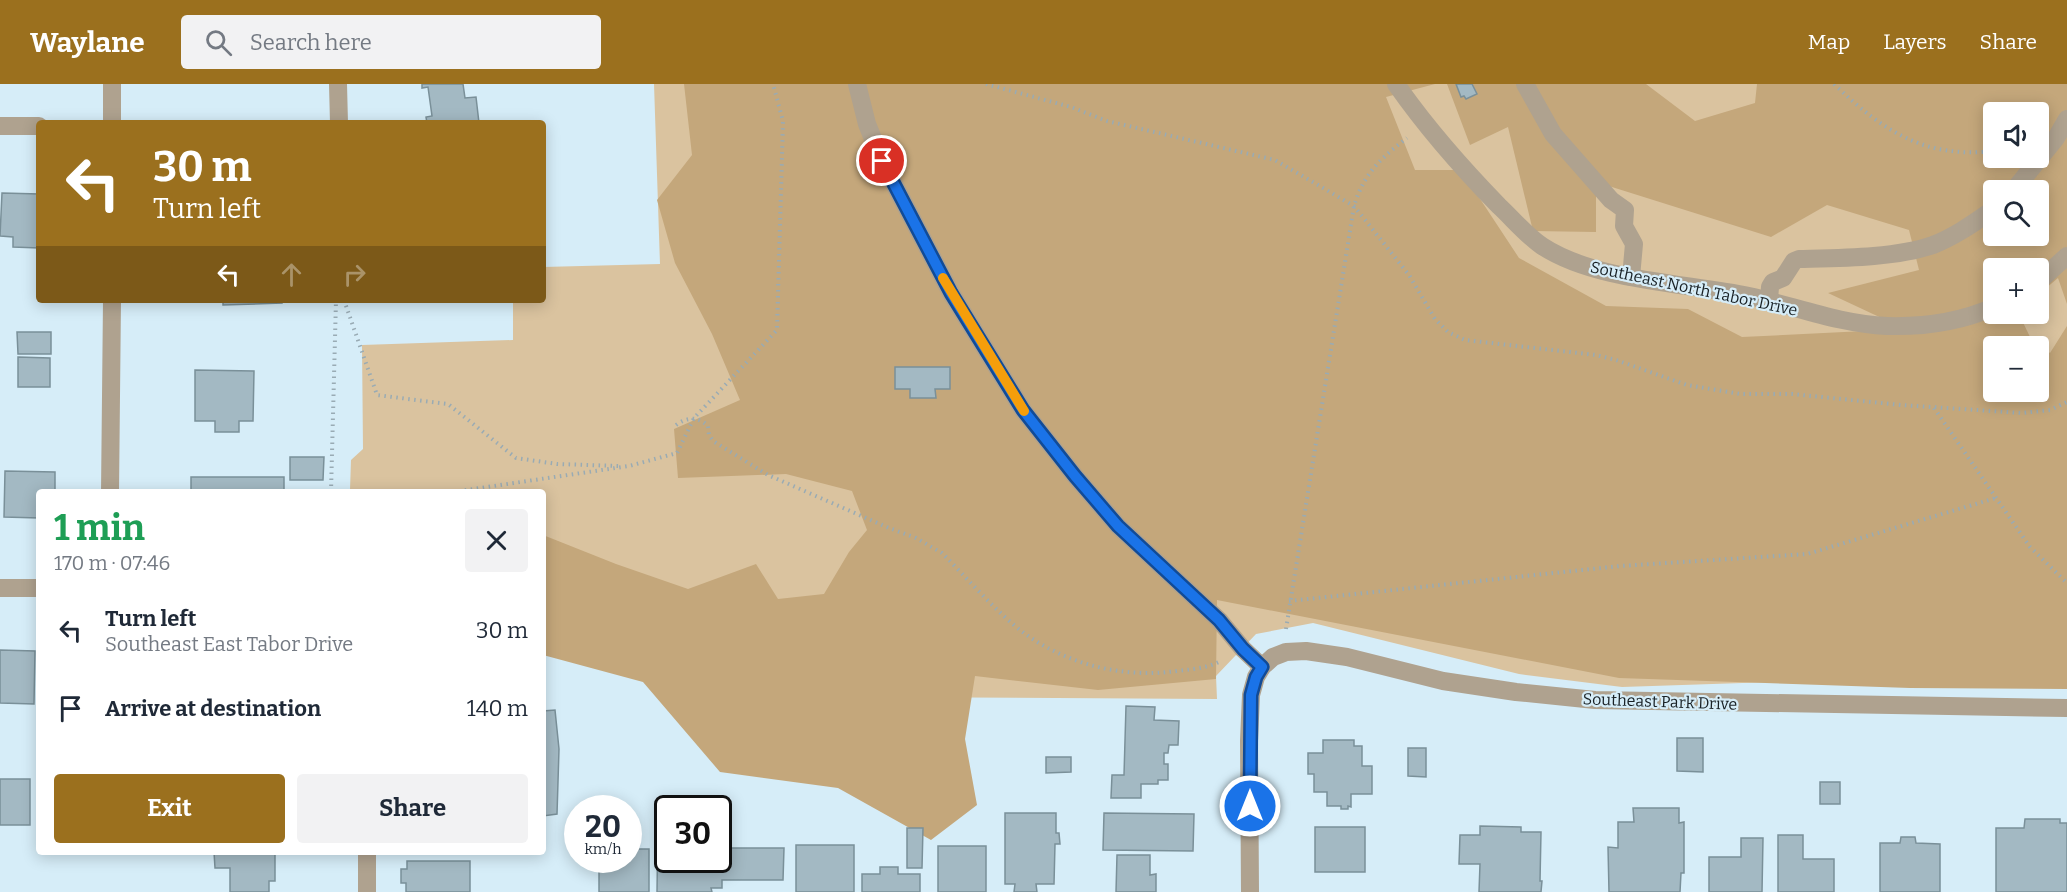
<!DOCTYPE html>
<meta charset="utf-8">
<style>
:root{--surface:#fff;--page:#f2f2f3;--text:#1f2937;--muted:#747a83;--accent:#9b701e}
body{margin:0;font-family:Bitter,serif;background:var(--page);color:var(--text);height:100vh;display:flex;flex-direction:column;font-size:22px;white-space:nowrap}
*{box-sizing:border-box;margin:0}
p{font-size:20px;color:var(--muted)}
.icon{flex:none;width:33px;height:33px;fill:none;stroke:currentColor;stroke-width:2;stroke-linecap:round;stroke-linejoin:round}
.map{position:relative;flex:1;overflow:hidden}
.drawer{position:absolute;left:36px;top:405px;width:510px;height:366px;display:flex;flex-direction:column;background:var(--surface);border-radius:6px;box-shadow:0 3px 15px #0003}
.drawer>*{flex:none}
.banner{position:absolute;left:36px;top:36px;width:510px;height:183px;border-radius:6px;box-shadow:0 3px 15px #0003;background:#9b701e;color:#fff;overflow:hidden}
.tools{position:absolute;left:1983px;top:18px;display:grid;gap:12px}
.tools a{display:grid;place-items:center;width:66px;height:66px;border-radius:6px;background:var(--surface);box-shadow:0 3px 15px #0003;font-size:30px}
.speed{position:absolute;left:564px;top:711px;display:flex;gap:12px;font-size:30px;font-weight:700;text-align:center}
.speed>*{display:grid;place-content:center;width:78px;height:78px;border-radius:50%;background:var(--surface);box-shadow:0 3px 15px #0003;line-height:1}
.speed small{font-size:15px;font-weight:400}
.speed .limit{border:3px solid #111;border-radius:9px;background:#fff;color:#111}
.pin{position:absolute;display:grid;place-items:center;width:51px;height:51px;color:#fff;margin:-26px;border:3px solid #fff;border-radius:50%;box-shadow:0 2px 6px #0007}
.me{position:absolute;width:66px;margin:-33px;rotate:0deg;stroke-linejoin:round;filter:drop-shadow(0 0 4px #0008)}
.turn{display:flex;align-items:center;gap:21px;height:126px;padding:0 18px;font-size:27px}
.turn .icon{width:78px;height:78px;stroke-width:2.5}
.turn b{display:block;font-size:42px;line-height:51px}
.lanes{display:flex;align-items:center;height:57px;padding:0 18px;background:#0003;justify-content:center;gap:30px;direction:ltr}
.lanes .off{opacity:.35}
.round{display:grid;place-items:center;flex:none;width:63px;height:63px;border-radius:6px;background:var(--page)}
.head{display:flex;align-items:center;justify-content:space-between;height:102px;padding:0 18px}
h1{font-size:36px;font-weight:700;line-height:45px;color:#1e9e55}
.action{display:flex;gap:12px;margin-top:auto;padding:12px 18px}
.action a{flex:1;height:69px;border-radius:6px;background:var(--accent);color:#fff;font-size:24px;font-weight:700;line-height:69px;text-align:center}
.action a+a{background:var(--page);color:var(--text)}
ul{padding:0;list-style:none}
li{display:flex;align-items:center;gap:18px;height:78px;padding:0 18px}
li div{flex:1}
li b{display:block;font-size:22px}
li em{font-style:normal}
header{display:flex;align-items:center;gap:36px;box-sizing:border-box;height:84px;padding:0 30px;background:var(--accent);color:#fff}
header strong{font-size:28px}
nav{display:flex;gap:33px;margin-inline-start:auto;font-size:21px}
.search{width:420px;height:54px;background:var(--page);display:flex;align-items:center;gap:15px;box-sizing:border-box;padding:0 21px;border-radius:6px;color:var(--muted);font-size:22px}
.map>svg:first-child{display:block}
.green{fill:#dac39f;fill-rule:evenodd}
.forest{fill:#c4a77b;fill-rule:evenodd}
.building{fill:#a3b9c3;stroke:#7a9099;stroke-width:1.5}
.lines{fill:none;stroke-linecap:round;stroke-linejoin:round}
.path{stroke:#99abb4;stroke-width:4;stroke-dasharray:1.5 4.5;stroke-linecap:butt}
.minor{stroke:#afa28f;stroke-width:18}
.route-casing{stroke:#114b97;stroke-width:15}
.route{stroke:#1a73e8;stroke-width:10}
.slow{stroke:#f59e0b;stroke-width:10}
.labels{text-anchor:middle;stroke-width:4.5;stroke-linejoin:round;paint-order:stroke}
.street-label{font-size:16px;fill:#182024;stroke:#d6edf8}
</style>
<header>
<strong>Waylane</strong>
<div class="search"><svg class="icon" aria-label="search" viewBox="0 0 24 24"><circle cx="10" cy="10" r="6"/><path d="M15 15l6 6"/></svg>Search here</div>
<nav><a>Map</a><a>Layers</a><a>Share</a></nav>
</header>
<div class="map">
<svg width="2067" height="808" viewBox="0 0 2067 808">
<rect width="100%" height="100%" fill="#d6edf8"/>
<!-- green -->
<path class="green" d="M654,0H2067V588L1622,603L1519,590L1313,539L1256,550L1216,592L1217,615L693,612L543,502V408H351L350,406L351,376L363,365L362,261L513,256V216H543V183L660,180ZM1994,28H2038V74H1994ZM1994,106H2038V152H1994ZM1994,184H2038V230H1994ZM1994,262H2038V308H1994Z"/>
<!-- forest -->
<path class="forest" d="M684,0H1435L1386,13L1415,86H1461L1519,174L1606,222L1688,225L1742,253L1905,245L1828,209L1919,186L1909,146L1827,121L1771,153L1596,98V148L1533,147L1508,43L1470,61L1447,0H1646L1695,37L1755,19L1757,0H2067V220L2058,194L2039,210L2038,184H1994V230H2019L2030,253L2050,269L2067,242V605L1910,604L1619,594L1217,516L1216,595L1098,606L975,592L965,655L977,721L931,756L838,704L720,688L643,598L543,571V451L616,480L688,505L756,480L778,515L824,510L849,468L867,446L852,407L786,390L678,394L674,345L740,316L712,250L675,179L657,116L692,71ZM1994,28H2038V74H1994ZM1994,106H2038V152H1994ZM1994,262H2038V308H1994Z"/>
<!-- building -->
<g class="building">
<polygon points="422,0 463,0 465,14 476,13 479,39 427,39 426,33 432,32 428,3 422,4"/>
<polygon points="1456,0 1472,0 1477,10 1466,15 1464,12 1461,13"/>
<polygon points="2,109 39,110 39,164 13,163 13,153 0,152"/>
<polygon points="223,216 282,216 282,219 223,221"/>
<polygon points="17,248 51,248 51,270 18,270"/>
<polygon points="18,273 50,274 50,303 18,303"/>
<polygon points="895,283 950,283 950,305 935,305 936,314 910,314 910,305 895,305"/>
<polygon points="195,286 254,287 253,337 239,337 239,348 215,348 215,337 195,337"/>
<polygon points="290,373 324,373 323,396 290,396"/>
<polygon points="5,387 55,388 55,408 39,408 39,434 4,433"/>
<rect x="191" y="393" width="93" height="15"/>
<polygon points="0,566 35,567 34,620 0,619"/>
<polygon points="1126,622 1155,623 1154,636 1179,637 1178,661 1169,661 1168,669 1164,669 1164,680 1168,680 1168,696 1158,696 1158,700 1141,700 1141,714 1111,714 1112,691 1124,691"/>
<polygon points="555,626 559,665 557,730 543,732 543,627"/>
<polygon points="1677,654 1703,654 1703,688 1677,687"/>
<polygon points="1323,656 1354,656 1354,662 1362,662 1362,682 1372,682 1372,710 1351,710 1351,723 1348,722 1348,725 1341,725 1341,722 1327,722 1327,708 1314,708 1314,690 1308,690 1308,669 1323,669"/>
<polygon points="1408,664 1426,664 1426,693 1408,692"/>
<polygon points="1046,673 1071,673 1071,688 1046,689"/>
<rect x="0" y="695" width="30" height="46"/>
<rect x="1820" y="698" width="20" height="22"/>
<polygon points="1633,724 1679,724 1679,739 1684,738 1684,789 1681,789 1680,808 1609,808 1608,763 1618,764 1618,738 1634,738"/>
<polygon points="1005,729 1056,729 1056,749 1059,749 1060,760 1055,760 1054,800 1036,800 1037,808 1014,808 1015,800 1005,800"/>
<polygon points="1104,729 1194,730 1193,767 1103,766"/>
<polygon points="2025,735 2060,735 2060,739 2067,739 2067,808 1996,808 1996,744 2024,744"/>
<polygon points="658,737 668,737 668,776 718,776 718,764 784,764 783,796 722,796 722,804 711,804 712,808 657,808"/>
<polygon points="1480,742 1521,743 1521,748 1541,748 1540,797 1542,797 1541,808 1479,808 1480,780 1459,780 1460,751 1480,751"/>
<rect x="1315" y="743" width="50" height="45"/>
<polygon points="907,744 923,744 922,784 907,784"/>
<polygon points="1778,751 1803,751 1803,775 1834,775 1834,808 1778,808"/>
<polygon points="1901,753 1915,753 1916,759 1940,760 1940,808 1880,808 1880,759 1900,759"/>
<polygon points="1741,754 1763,754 1762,808 1709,808 1709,773 1741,773"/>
<rect x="796" y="761" width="58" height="47"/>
<rect x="938" y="762" width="48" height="46"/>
<polygon points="628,765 649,765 649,808 599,808 599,776 628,776"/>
<polygon points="214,768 275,768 275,797 269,797 269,808 230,808 230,784 215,784"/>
<polygon points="1117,771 1150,771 1150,791 1156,790 1156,808 1116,808"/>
<polygon points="407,777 470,777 470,808 406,808 406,799 401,799 401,785 407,785"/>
<polygon points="880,783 898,783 898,790 920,790 920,808 862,808 862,790 880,790"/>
</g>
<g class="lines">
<!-- path -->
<g class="path">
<polyline points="986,0 1071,23 1107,37 1275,76 1354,122 1409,191 1435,235 1448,248 1465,256 1596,271 1616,276 1687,301 1740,310 1792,310 1901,321 2022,329 2050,326 2067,318"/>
<path d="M1834,0C1882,46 1924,75 1994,67"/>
<polyline points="344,216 377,311 448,320 516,374 557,380 619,382"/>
<polyline points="1934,324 2030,463 2067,499"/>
<path d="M676,341C687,333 698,332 708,342L709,351L713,357L768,391L889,444L916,454L942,469C967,494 997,529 1024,549C1065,579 1118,593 1168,588C1184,586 1206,585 1221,577"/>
<polyline points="331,408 336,216"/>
<polyline points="453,408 629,382 677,369 694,334 777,246 783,37 773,0"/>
<polyline points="1289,517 1620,482 1807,470 1996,414"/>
<path d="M1286,545L1354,122C1364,89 1381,74 1407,54"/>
</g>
<!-- minor -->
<g class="minor">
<polyline points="338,0 339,39"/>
<polyline points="857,0 867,40 882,77 951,209 1023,326 1075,392 1118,442 1219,536 1243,565 1262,583"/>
<path d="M1396,0C1426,43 1462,84 1499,122C1513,135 1526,151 1542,162C1595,197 1686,199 1749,212C1795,222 1839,240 1887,242C1923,243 1960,238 1994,223"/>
<polyline points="1525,0 1553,50 1611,116 1625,126 1624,142 1634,160 1631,193"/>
<polyline points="112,39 112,0"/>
<polyline points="0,42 39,42"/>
<polyline points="2014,106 2056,54 2067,35"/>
<polyline points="2038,198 2067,172"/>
<path d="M1769,216L1770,203L1773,198L1783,194L1794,177L1799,175C1839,174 1896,174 1933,161C1956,152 1975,138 1994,125"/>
<polyline points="110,408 112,216"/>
<polyline points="0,504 39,504"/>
<polyline points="367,768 367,808"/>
<polyline points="1250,808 1249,657 1251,611 1256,593 1262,583 1273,573 1286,568 1306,567 1347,573 1443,597 1516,608 1595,616 2067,624"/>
</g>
</g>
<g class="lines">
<defs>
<polyline id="route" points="882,77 951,209 1023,326 1075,392 1118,442 1219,536 1243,565 1262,583 1256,593 1251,611 1250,722"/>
</defs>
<!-- route casing -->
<use href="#route" class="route-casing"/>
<!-- route -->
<use href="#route" class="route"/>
<!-- slow -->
<polyline class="slow" points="943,194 1024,327"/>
</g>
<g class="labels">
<!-- street labels -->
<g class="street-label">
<text transform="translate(1694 204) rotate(12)" y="6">Southeast North Tabor Drive</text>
<text transform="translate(1660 617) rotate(2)" y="6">Southeast Park Drive</text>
</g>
</g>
</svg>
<div class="tools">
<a><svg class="icon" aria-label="sound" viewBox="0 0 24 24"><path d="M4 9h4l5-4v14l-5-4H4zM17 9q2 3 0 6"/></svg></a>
<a><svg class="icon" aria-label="search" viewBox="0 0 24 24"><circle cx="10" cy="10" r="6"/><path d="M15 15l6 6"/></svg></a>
<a>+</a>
<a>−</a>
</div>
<div class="speed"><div>20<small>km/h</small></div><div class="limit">30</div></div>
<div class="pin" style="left:882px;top:77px;background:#d93025"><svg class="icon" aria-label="arrive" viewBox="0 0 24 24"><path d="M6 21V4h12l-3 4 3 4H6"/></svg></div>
<svg class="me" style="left:1250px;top:722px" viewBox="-20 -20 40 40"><circle r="17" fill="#1a73e8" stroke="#fff" stroke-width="3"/><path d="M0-11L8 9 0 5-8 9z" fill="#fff"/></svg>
<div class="banner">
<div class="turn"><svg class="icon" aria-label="left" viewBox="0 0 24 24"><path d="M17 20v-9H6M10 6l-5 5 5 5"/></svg><div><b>30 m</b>Turn left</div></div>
<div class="lanes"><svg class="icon" aria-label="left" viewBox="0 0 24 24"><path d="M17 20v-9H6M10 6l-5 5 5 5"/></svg><svg class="icon off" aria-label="ahead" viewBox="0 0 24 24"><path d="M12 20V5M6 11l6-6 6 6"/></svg><svg class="icon off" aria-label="right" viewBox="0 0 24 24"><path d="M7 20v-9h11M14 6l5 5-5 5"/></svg></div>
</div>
<section class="drawer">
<div class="head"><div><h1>1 min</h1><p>170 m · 07:46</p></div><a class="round"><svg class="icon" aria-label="close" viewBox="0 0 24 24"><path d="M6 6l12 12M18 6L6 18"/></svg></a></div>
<ul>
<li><svg class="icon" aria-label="left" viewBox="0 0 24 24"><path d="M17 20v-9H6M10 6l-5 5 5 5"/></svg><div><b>Turn left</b><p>Southeast East Tabor Drive</p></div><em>30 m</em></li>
<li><svg class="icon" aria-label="arrive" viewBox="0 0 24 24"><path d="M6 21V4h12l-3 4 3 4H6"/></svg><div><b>Arrive at destination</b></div><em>140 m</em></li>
</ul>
<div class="action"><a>Exit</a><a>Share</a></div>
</section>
</div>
